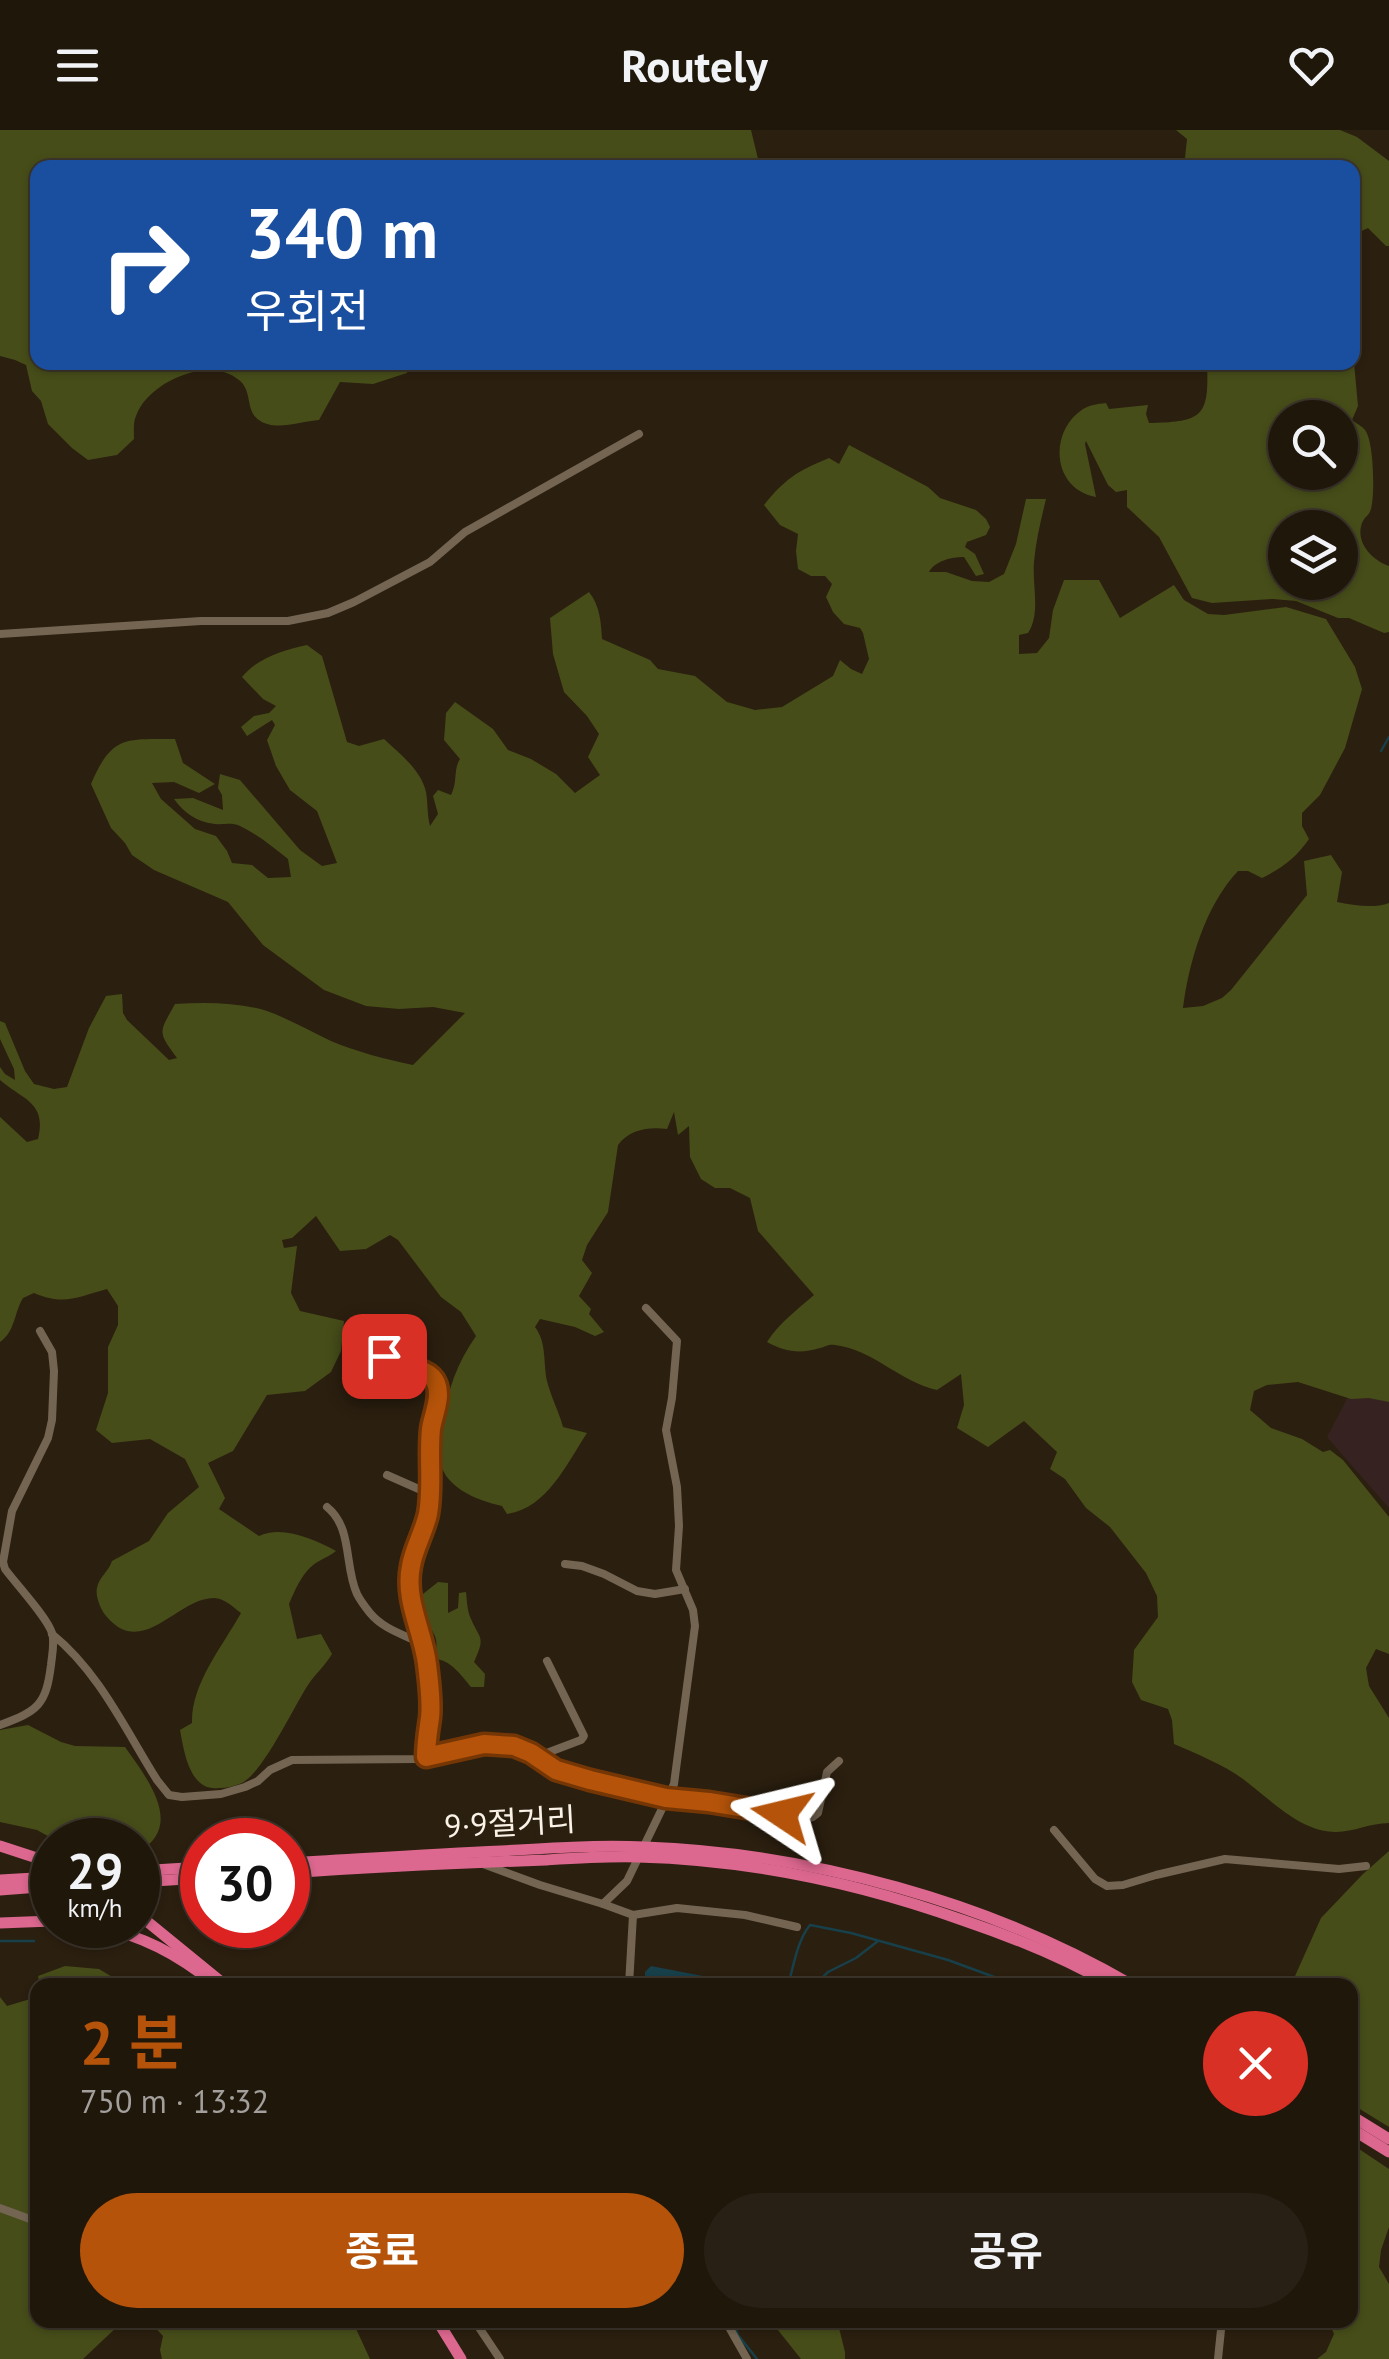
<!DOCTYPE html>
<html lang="ko">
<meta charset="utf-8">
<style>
:root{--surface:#20170b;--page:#282014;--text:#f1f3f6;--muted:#a29f9d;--line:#3d362c;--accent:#b45309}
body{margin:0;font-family:"PT Sans","Noto Sans KR",sans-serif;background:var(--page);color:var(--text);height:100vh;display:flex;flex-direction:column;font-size:38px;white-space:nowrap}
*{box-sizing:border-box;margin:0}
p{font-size:32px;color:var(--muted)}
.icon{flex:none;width:55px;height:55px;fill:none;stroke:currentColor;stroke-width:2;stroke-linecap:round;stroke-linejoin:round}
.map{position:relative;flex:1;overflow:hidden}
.details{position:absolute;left:30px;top:1848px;width:1328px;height:350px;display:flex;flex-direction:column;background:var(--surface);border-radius:20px;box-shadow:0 2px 8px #0004,0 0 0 2px var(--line)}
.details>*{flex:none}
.top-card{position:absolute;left:30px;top:30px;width:1330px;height:210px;border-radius:20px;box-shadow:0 2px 8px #0004,0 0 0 2px var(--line);background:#1a4fa0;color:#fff;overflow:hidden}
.controls{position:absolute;left:1268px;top:270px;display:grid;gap:20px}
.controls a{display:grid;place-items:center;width:90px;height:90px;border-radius:50%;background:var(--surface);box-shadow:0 2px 8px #0004,0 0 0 2px var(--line);font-size:50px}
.speed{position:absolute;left:30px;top:1688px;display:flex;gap:20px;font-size:50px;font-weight:700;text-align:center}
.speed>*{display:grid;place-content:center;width:130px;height:130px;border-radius:50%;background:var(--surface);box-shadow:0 2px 8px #0004,0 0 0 2px var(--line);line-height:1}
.speed small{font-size:25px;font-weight:400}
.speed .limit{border:15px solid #d22;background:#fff;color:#111}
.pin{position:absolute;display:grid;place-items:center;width:85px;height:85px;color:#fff;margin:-42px;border-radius:20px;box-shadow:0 5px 15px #0006}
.me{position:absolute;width:110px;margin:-55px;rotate:280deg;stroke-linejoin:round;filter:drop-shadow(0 0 8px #0008)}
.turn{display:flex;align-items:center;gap:35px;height:210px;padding:0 50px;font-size:45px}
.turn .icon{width:130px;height:130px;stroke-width:2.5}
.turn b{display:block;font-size:70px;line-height:85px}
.round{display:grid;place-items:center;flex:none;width:105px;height:105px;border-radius:52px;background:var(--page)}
.headline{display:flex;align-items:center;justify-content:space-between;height:170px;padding:0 50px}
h1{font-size:60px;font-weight:700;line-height:75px;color:var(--accent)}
.primary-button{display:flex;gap:20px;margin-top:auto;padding:20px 50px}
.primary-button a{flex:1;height:115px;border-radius:60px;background:var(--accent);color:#fff;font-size:40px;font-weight:700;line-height:115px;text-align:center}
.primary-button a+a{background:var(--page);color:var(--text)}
header{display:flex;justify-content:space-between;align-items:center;height:130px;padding:0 50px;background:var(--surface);font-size:45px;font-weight:700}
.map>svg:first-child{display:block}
.education{fill:#362321}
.green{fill:#464d19;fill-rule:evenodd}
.water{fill:#17404a}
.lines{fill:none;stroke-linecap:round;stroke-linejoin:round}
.stream{stroke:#17404a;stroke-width:2.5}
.minor{stroke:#746553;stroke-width:8}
.highway{stroke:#dc678f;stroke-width:11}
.route-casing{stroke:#753606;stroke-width:25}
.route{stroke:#b45309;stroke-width:18}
.labels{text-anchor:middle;stroke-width:10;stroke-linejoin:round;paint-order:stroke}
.street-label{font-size:32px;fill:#faf1e7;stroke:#2b1f0f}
</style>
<header><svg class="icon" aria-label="menu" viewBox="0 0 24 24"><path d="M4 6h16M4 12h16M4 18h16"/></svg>Routely<svg class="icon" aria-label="heart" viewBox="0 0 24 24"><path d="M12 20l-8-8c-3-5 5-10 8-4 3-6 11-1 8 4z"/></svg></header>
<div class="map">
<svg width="1389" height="2229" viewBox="0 0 1389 2229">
<rect width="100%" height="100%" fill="#2b1f0f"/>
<!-- education -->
<polygon class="education" points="1389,1189 1389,1378 1327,1307"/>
<!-- green -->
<g class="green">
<path d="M0,0H751L760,37L38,38V232L410,233L407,243L373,254L340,252L319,290C301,291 275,302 259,290C245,281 253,261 239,250C209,225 148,252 136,286C133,292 134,302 134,309L117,325L88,330L72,318L48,294L41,271L32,261L26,235L15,230L0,226Z"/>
<polygon points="1176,0 1340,0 1357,7 1389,31 1389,116 1386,116 1368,98 1353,105 1352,38 1175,37 1185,28 1187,9"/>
<path d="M1353,222L1358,276L1352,290C1357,294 1362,296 1365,300C1374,311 1375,365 1371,379C1369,386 1365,386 1362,393C1355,412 1372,430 1389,436V502L1384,503L1349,488H1338L1296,471L1273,469L1212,473L1192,468L1159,407L1127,377V360L1116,362L1108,355L1086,311L1085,314L1096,367C1052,359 1048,302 1083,279C1090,275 1097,274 1106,273L1109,279L1148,275L1146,284L1149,293C1204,292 1209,286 1207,233L1352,232ZM1285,288H1340V342H1285ZM1285,398H1340V452H1285Z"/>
<path d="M849,315L928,357L940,368L976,380L986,389L990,397L986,405L967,412L965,417L975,424L984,444L976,446L964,427C951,427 935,431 929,442H946L972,451L989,452L1004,444L1016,414L1026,369H1046C1041,390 1036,410 1034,432C1032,455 1041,483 1028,503L1019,505V524L1037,523L1049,508L1053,480L1064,450H1099L1120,488L1174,455L1184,470L1208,484L1224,485L1286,477L1326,489L1355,537L1362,559L1345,618L1320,665L1302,683V696L1309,709C1296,728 1282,738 1262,748L1248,741H1238C1205,776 1189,832 1183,878L1203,876L1222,868L1231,860L1307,765L1304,731L1331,725L1342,742L1337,772C1353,775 1373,779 1389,773V1272L1369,1268L1351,1269L1298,1252L1267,1255L1254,1261L1250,1280L1271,1298L1302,1309L1323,1322L1330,1320L1343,1330L1389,1387V1524L1376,1519L1366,1538L1369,1556L1389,1588V1693C1370,1693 1354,1702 1336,1702C1300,1702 1270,1669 1243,1649C1222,1634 1197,1624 1174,1614L1172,1590L1168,1579L1141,1570L1132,1552L1134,1520L1158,1487L1157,1466L1146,1443L1110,1397L1086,1378L1065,1349L1050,1339L1057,1322L1024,1291L988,1317L957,1298L964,1275L961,1244L937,1260C900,1252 874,1220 835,1215C828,1214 828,1216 820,1218C800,1224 785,1222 767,1212C780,1192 797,1180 814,1165L758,1101L750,1068L730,1058H715L701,1049L690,1027L689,996L678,1005L674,982L667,999C649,997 630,999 618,1015L608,1082L587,1115L582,1130L592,1143L579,1166L591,1179L589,1184L604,1202L595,1206L575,1197L540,1189L535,1197C547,1213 543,1232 547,1251C551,1267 559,1282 563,1297L587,1303C566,1335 547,1378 507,1384L502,1376C476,1370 441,1357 439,1325C439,1315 442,1304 443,1294C447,1261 457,1233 476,1206L461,1182L441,1167L398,1110L390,1105L366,1119L340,1121L316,1086L292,1108L282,1110L284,1118L297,1116L291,1163L300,1181L344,1191L341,1221L331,1242L305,1261L267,1265L233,1321L208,1333L225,1368L219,1379L259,1406C282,1395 314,1409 336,1421C331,1425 326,1427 321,1430C304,1438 296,1458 289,1474L297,1509L321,1504L332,1524C325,1536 315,1544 308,1555C293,1578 264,1641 242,1653C235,1656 227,1658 219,1658C190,1662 184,1622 180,1600L192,1593C191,1554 222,1517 241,1483C233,1477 224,1468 214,1468C177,1468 143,1529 107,1487C101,1481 95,1466 97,1458C99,1447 109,1441 112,1431L149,1411L168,1383L199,1357L185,1329L150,1309L112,1313L96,1300L108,1263V1217L118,1195V1176L107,1159C77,1167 65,1176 34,1163L23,1168C14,1183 15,1202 0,1212V987L27,1012L38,1009C47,972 23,970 0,950V937L5,944L15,950L14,939L0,909V891L5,893L25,941L34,954L54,959L67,957L89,898L106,866L122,864L123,883L127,890L169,930L177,928C157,901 159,903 175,874C205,872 238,872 267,881C289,889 310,901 331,911C357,922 385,929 413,935L465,883L433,877L399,879L366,876L324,860L263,815L228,772L154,740L132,725L125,713L111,698L91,654C112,605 125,609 175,609L183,633L215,654L199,663L174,652L152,653L161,669L195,699L216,706L227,721L232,733L252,735L268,748L291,747L288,729C273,717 257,704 240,696C231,692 225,695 215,694C197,692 184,683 174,669L193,668L223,680L222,665L218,658L220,644L240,650L300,720L322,736L337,733L317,681L290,660L276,636L267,610L275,595L272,590L247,606L241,597L254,586L269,583L276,576L263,569L242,547C257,528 284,520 307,515L322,526L347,612L359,616L384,609C400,624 421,640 426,662C428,673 427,684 430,696L438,684L433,666L438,660L451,665C458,651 453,640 460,629L444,610L446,583L455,572L493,599L508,620L531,629L556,644L575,663L600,645L588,627L599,604L587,586L564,562L553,524L550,488L589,462C600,476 601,492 602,509L650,530L658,539L695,546L727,572L755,580L782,577L833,546L840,530L851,539L862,544L869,529L863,503L860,498L844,494L833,482L826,467L832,454L825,446H811L798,439L796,421L798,404L780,395L764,375C785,349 797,341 829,328L839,334Z"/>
<path d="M438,1452L448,1453V1483L458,1478L459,1463L466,1462C467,1470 467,1481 471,1489C480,1510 486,1506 474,1532L485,1544L484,1557H471C461,1545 450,1529 434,1529C442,1501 428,1504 424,1481C422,1476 423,1470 423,1464Z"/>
<path d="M28,1595L61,1612L75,1616L125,1617C146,1647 186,1696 138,1722V1710H55L37,1700L0,1692V1600Z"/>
<polygon points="1389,1721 1389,1997 1350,1973 1350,1855 1291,1855 1321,1788 1363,1744"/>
<polygon points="65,1836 99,1839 114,1848 152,1855 40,1855 38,1846"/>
<polygon points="0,1867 7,1876 37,1867 37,2088 0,2074"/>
<polygon points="1350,2013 1389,2039 1389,2097 1381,2120 1379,2137 1389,2154 1389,2229 1317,2229 1326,2222 1334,2204 1328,2190 1350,2190"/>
<polygon points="0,2081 37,2095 38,2190 129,2190 120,2194 83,2229 0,2229"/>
<polygon points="148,2190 352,2190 370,2229 162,2229 160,2220 163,2206"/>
<polygon points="770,2190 837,2190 845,2222 845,2229 801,2229"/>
</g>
<!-- water -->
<polygon class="water" points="651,1836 750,1855 645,1855 645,1842"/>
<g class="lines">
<!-- stream -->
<g class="stream">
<polyline points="1381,621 1389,607"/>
<polyline points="0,1811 34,1811"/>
<path d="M788,1855C794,1835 797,1811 810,1795L851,1803L948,1830L1016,1855"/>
<polyline points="815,1855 828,1842 856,1828 878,1811"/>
<polyline points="732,2190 738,2205 757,2229"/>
</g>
<!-- minor -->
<g class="minor">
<polyline points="0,504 201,491 288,491 328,483 354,472 430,432 465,402 639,304"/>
<path d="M393,1192L382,1221L387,1230C400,1237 427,1237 435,1251C441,1262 435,1277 433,1288C427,1319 433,1350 428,1380C426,1400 414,1418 410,1438C405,1472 423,1502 427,1535C431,1567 426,1596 427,1627"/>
<polyline points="387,1345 430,1364"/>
<path d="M327,1377C353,1398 344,1436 357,1464C360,1470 366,1478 370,1483C384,1500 406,1505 424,1515"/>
<polyline points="565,1434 582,1436 604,1444 637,1461 655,1464 685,1459"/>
<path d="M52,1504C99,1542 125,1599 157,1650L169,1665L182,1667L221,1664L245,1657L258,1651L270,1640L292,1630L418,1629L484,1614H497L522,1619L556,1640L590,1651L666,1668L759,1679L804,1689L813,1687L818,1683L827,1642L839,1631"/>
<path d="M0,1595C38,1581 46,1575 51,1535C52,1525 55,1512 52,1503C47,1487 16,1454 5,1439L3,1432L12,1381L48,1308L52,1290L54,1241L52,1222L40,1201"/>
<polyline points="536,1627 581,1610 584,1606 547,1531"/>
<polyline points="1054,1700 1095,1749 1107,1756 1123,1755 1156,1745 1225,1729 1339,1739 1366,1736"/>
<polyline points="483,1734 540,1755 603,1774 627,1751 674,1654 695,1496 693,1480 676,1440 679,1396 677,1357 666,1300 672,1268 677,1211 646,1178"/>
<polyline points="603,1774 633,1785 677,1778 745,1785 797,1797"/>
<polyline points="629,1855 633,1785"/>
<polyline points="0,2078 38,2092"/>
<polyline points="474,2190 500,2229"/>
<polyline points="725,2190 747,2229"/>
<polyline points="1218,2229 1222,2190"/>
</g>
<!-- highway -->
<g class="highway">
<polyline points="0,1716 52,1733"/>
<path d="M288,1733C359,1729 430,1724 501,1721C549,1718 597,1715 645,1717C809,1723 990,1772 1132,1855"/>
<polyline points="138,1741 202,1737"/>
<path d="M288,1743C374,1737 460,1733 546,1730C577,1728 607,1726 638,1727C750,1730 859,1753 965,1791C1015,1808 1065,1828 1111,1855"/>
<polyline points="0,1750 52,1747"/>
<polyline points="138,1752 202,1748"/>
<polyline points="0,1760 52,1756"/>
<polyline points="138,1784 225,1855"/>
<polyline points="0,1793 52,1791"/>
<path d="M93,1795C143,1806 176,1823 216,1855"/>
<polyline points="1350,1985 1389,2009"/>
<polyline points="1350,1998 1389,2022"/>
<polyline points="437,2190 461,2229"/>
</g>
</g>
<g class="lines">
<defs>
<path id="route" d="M384,1226C397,1240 428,1234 436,1253C442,1267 433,1285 431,1299C428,1327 433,1356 428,1384C424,1402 414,1418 411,1436C404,1470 423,1501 427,1534C429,1552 432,1571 430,1588C428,1602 426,1613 426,1627L484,1614L514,1616L531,1623L556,1640L590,1650L666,1668L709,1672L782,1684"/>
</defs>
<!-- route casing -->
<use href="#route" class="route-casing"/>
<!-- route -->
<use href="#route" class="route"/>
</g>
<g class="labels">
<!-- street labels -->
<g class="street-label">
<text transform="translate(510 1693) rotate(-3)" y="11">9·9절거리</text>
</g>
</g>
</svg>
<div class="controls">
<a><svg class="icon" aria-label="search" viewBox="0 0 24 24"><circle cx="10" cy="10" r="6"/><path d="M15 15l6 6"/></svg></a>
<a><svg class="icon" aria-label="layers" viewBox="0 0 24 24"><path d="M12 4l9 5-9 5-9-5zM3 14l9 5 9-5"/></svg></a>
</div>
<div class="speed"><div>29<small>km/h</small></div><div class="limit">30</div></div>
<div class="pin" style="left:384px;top:1226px;background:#d93025"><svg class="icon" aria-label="arrive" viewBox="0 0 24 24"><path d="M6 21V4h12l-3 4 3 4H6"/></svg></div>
<svg class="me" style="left:782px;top:1684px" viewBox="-20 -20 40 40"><path d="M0-17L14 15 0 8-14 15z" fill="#b45309" stroke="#fff" stroke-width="4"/></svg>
<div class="top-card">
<div class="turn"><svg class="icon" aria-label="right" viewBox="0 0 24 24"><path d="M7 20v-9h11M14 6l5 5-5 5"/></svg><div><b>340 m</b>우회전</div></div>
</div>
<section class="details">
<div class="headline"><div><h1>2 분</h1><p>750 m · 13:32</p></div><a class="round" style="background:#d93025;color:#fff"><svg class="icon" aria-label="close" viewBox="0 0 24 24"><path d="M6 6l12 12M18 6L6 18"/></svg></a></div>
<div class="primary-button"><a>종료</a><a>공유</a></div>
</section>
</div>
